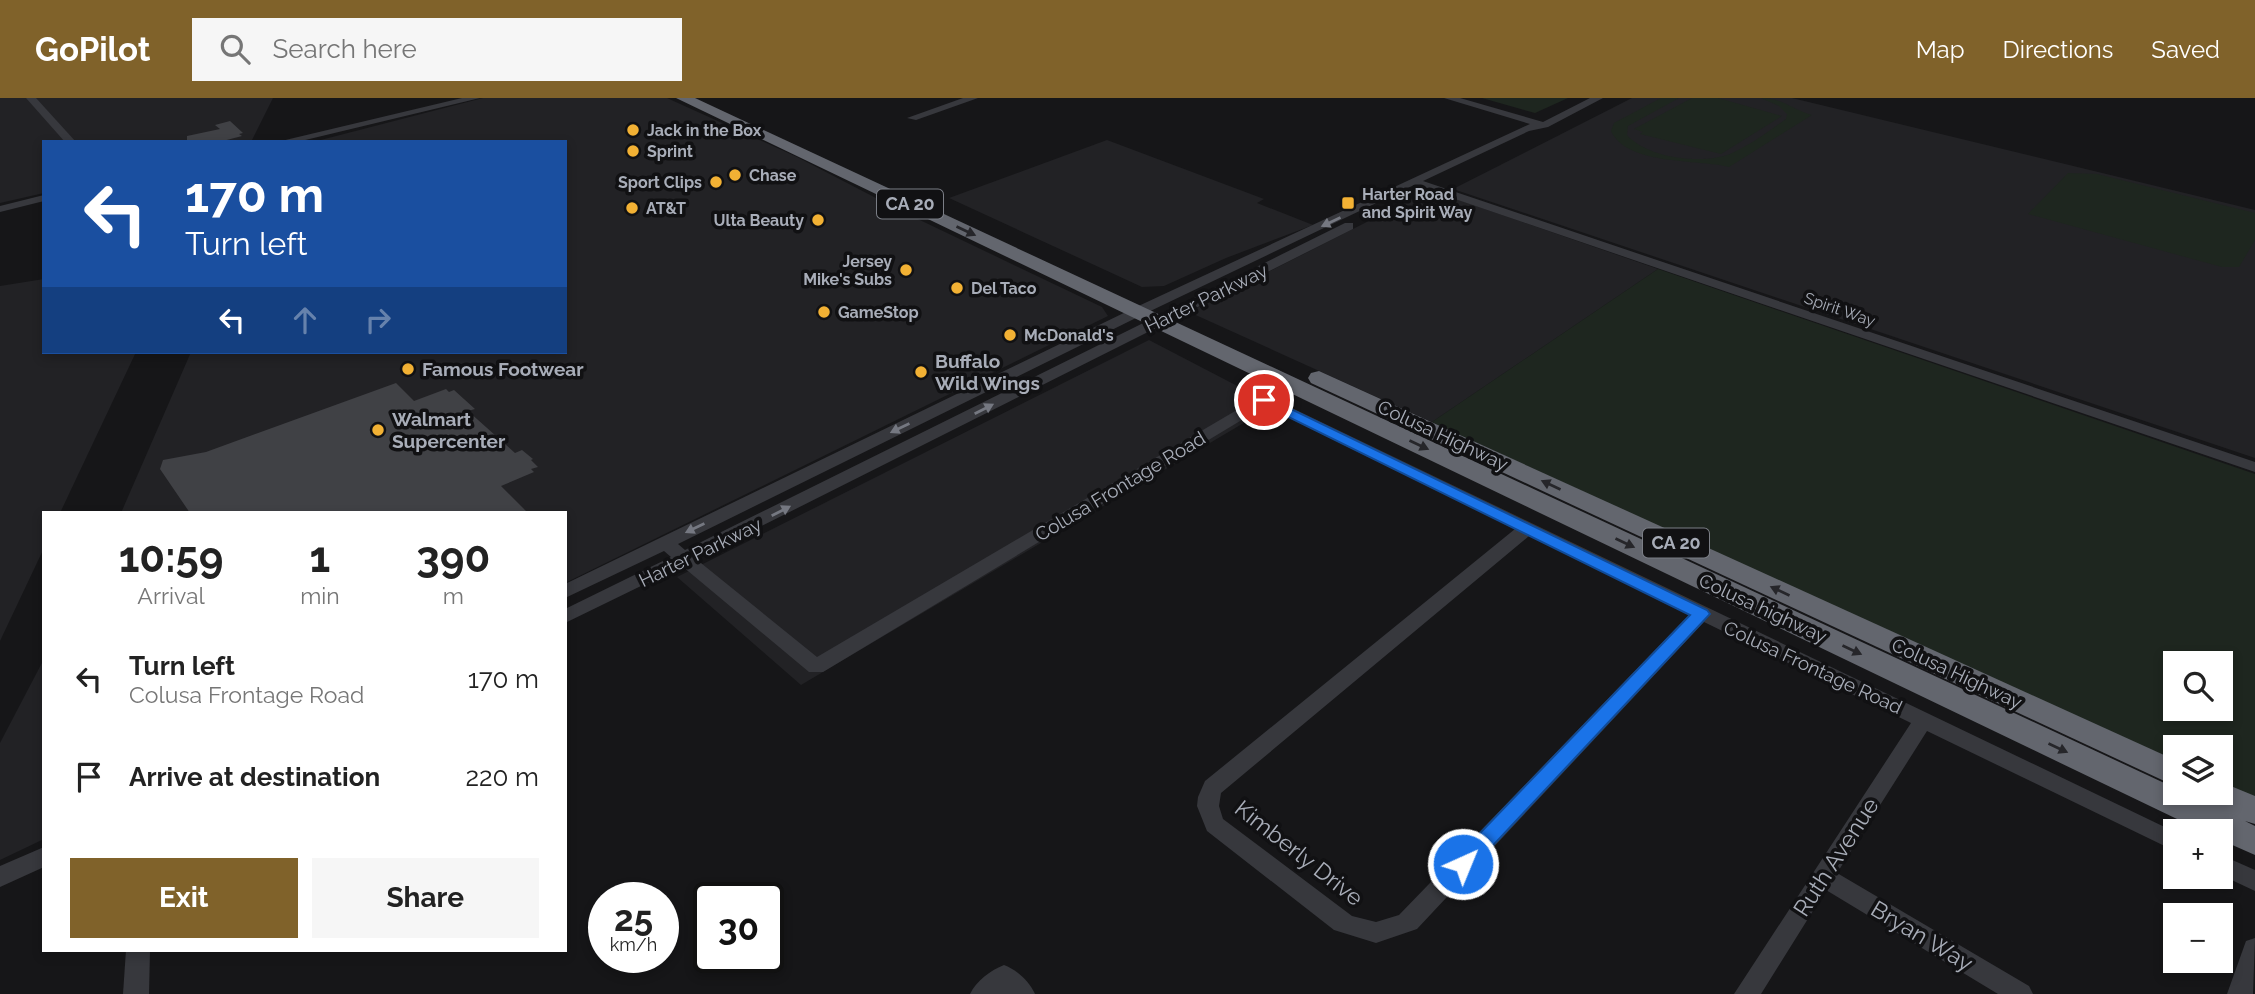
<!DOCTYPE html>
<meta charset="utf-8">
<style>
:root{--surface:#fff;--page:#f6f6f6;--text:#222;--muted:#767676;--accent:#80622a}
body{margin:0;font-family:Raleway,sans-serif;background:var(--page);color:var(--text);height:100vh;display:flex;flex-direction:column;font-size:26px;white-space:nowrap}
*{box-sizing:border-box;margin:0}
p{font-size:23px;color:var(--muted)}
.icon{flex:none;width:38px;height:38px;fill:none;stroke:currentColor;stroke-width:2;stroke-linecap:round;stroke-linejoin:round}
.map{position:relative;flex:1;overflow:hidden}
.drawer{position:absolute;left:42px;top:413px;width:525px;height:441px;display:flex;flex-direction:column;background:var(--surface);border-radius:0px;box-shadow:0 4px 10px #0003}
.drawer>*{flex:none}
.hud{position:absolute;left:42px;top:42px;width:525px;height:214px;border-radius:0px;box-shadow:0 4px 10px #0003;background:#1a4fa0;color:#fff;overflow:hidden}
.fabs{position:absolute;left:2163px;top:553px;display:grid;gap:14px}
.fabs a{display:grid;place-items:center;width:70px;height:70px;border-radius:0px;background:var(--surface);box-shadow:0 4px 10px #0003;font-size:35px}
.speed{position:absolute;left:588px;top:784px;display:flex;gap:14px;font-size:35px;font-weight:700;text-align:center}
.speed>*{display:grid;place-content:center;width:91px;height:91px;border-radius:50%;background:var(--surface);box-shadow:0 4px 10px #0003;line-height:1}
.speed small{font-size:18px;font-weight:400}
.speed .limit{border:4px solid #111;border-radius:10px;background:#fff;color:#111}
.pin{position:absolute;display:grid;place-items:center;width:60px;height:60px;color:#fff;margin:-30px;border:4px solid #fff;border-radius:50%;box-shadow:0 2px 7px #0007}
.me{position:absolute;width:77px;margin:-38px;rotate:44deg;stroke-linejoin:round;filter:drop-shadow(0 0 5px #0008)}
.turn{display:flex;align-items:center;gap:24px;height:147px;padding:0 28px;font-size:32px}
.turn .icon{width:91px;height:91px;stroke-width:2.5}
.turn b{display:block;font-size:49px;line-height:60px}
.lanes{display:flex;align-items:center;height:66px;padding:0 28px;background:#0003;justify-content:center;gap:35px;direction:ltr}
.lanes .off{opacity:.35}
.eta{display:flex;justify-content:space-evenly;align-items:center;height:119px;text-align:center}
.eta b{font-size:42px;font-weight:700;line-height:49px}
.cta{display:flex;gap:14px;margin-top:auto;padding:14px 28px}
.cta a{flex:1;height:80px;border-radius:0px;background:var(--accent);color:#fff;font-size:28px;font-weight:700;line-height:80px;text-align:center}
.cta a+a{background:var(--page);color:var(--text)}
ul{padding:0;list-style:none}
li{display:flex;align-items:center;gap:21px;height:98px;padding:0 28px}
li div{flex:1}
li b{display:block;font-size:26px}
li em{font-style:normal}
header{display:flex;align-items:center;gap:42px;box-sizing:border-box;height:98px;padding:0 35px;background:var(--accent);color:#fff}
header strong{font-size:33px}
nav{display:flex;gap:38px;margin-inline-start:auto;font-size:24px}
.search{width:490px;height:63px;background:var(--page);display:flex;align-items:center;gap:18px;box-sizing:border-box;padding:0 24px;border-radius:0px;color:var(--muted);font-size:26px}
.map>svg:first-child{display:block}
.built{fill:#222225}
.green{fill:#1e261f;fill-rule:evenodd}
.building{fill:#404145}
.lines{fill:none;stroke-linecap:round;stroke-linejoin:round}
.minor{fill:#37383d;fill-rule:evenodd}
.highway{fill:#63666e;fill-rule:evenodd}
.oneway{fill:#757881}
.oneway2{fill:#26262a}
.route{fill:#1a73e8;stroke:#114b97;stroke-width:2}
.poi-dot{fill:#f2b134;stroke:#111113;stroke-width:2.5}
.labels{text-anchor:middle;stroke-width:7;stroke-linejoin:round;paint-order:stroke}
.far-poi-label{font-size:16px;font-weight:bold;fill:#a8adb8;stroke:#111113;text-anchor:start}
.far-street-label{font-size:16px;fill:#a8adb8;stroke:#111113}
.shield{fill:#111113;stroke:#7b7e86;stroke-width:2}
.shield-label{font-size:18px;font-weight:bold;fill:#a8adb8}
.street-label{font-size:19px;fill:#a8adb8;stroke:#111113}
.poi-label{font-size:19px;font-weight:bold;fill:#a8adb8;stroke:#111113;text-anchor:start}
.near-street-label{font-size:23px;fill:#a8adb8;stroke:#111113}
</style>
<header>
<strong>GoPilot</strong>
<div class="search"><svg class="icon" aria-label="search" viewBox="0 0 24 24"><circle cx="10" cy="10" r="6"/><path d="M15 15l6 6"/></svg>Search here</div>
<nav><a>Map</a><a>Directions</a><a>Saved</a></nav>
</header>
<div class="map">
<svg width="2255" height="896" viewBox="0 0 2255 896">
<rect width="100%" height="100%" fill="#161618"/>
<!-- built -->
<g class="built">
<polygon points="0,0 273,0 251,44 44,44 44,95 0,105"/>
<polygon points="483,0 667,0 797,59 901,113 1102,209 1108,218 565,485 565,415 121,415 191,254 565,254 565,44 313,44"/>
<polygon points="1632,0 1792,0 2255,112 2255,360 1453,91"/>
<polygon points="1107,42 1264,101 1257,105 1313,127 1226,160 1164,188 1142,189 949,100"/>
<polygon points="1430,92 1658,171 1432,324 1189,214"/>
<polygon points="44,181 44,254 136,254 60,415 44,415 44,450 0,543 0,188"/>
<polygon points="1149,242 1274,307 801,587 677,479"/>
<polygon points="44,561 44,741 0,762 0,645"/>
</g>
<!-- green -->
<g class="green">
<polygon points="1482,0 1568,0 1535,15"/>
<path d="M1661,0H1679L1628,28L1627,37C1647,60 1702,67 1730,56C1749,48 1769,33 1786,21L1787,16L1779,8L1761,0C1782,0 1793,12 1812,17L1729,69C1699,61 1627,68 1611,33L1614,25Z"/>
<polygon points="1692,0 1718,0 1782,18 1721,56 1640,36 1643,34 1634,31"/>
<polygon points="2068,75 2097,76 2255,115 2255,142 2239,169 2222,169 2028,116"/>
<path d="M1658,171L2255,376V704L2221,688V649H2175V667L1432,324ZM2175,565H2221V611H2175Z"/>
</g>
<!-- building -->
<g class="building">
<polygon points="230,23 243,35 239,36 242,38 219,44 187,44 187,38 220,31 215,27"/>
<polygon points="396,285 414,303 446,291 449,294 454,292 475,311 468,313 515,355 522,352 533,361 531,362 538,369 531,371 534,374 501,388 528,415 190,415 160,371 163,362 206,354"/>
</g>
<g class="lines">
<!-- minor -->
<g class="minor">
<polygon points="26,0 36,0 76,44 65,44"/>
<polygon points="462,0 480,0 297,44 277,44"/>
<polygon points="963,0 978,0 916,22 907,20"/>
<path d="M1444,0H1460L1543,24L1590,0H1603L1548,29L1529,33L1423,83L2255,364V374L1414,87L1142,217L678,446L685,452L1345,125H1353V131L696,461L817,559L1259,299H1269L2175,734V753L1927,633L1837,775L2029,888L2033,896H1998L1826,792L1761,896H1734L1911,625L1704,524L1417,831L1376,845L1334,832L1207,733L1197,708L1198,699L1205,683L1515,431L1265,308L823,574H809L682,468L565,525V511L671,459L664,453L565,500V486L1132,211L1530,26ZM1529,438L1690,516L1399,817L1376,824L1352,818L1223,721L1219,708L1221,695Z"/>
<polygon points="44,97 44,103 0,114 0,108"/>
<polygon points="44,749 44,769 0,789 0,768"/>
<polygon points="2221,757 2255,772 2255,793 2221,777"/>
<polygon points="2255,840 2253,896 2227,896 2246,843"/>
<polygon points="126,852 150,852 149,896 123,896"/>
<path d="M1004,867C1017,872 1029,883 1035,896H970C976,883 991,872 1004,867Z"/>
</g>
<!-- highway -->
<g class="highway">
<polygon points="676,0 695,0 2175,690 2175,695 2185,695 2204,704 2200,695 2221,695 2221,684 2255,698 2255,726 2245,723 2255,728 2255,757 2221,742 2221,733 2202,733"/>
<polygon points="1319,273 2175,662 2175,688 1311,285 1308,280 1311,275"/>
</g>
</g>
<!-- one-way arrows -->
<defs><path id="oneway-solid" d="M-6-.8H1V-3.2L6.5 0L1 3.2V.8H-6Z" transform="scale(1.75)"/></defs>
<g class="oneway">
<use href="#oneway-solid" transform="translate(1331 124) rotate(155)"/>
<use href="#oneway-solid" transform="translate(984 311) rotate(-27)"/>
<use href="#oneway-solid" transform="translate(900 330) rotate(154)"/>
<use href="#oneway-solid" transform="translate(781 413) rotate(-27)"/>
<use href="#oneway-solid" transform="translate(695 430) rotate(154)"/>
</g>
<g class="oneway2">
<use href="#oneway-solid" transform="translate(966 133) rotate(25)"/>
<use href="#oneway-solid" transform="translate(1419 347) rotate(25)"/>
<use href="#oneway-solid" transform="translate(1551 387) rotate(-155)"/>
<use href="#oneway-solid" transform="translate(1625 445) rotate(25)"/>
<use href="#oneway-solid" transform="translate(1780 493) rotate(-155)"/>
<use href="#oneway-solid" transform="translate(1852 552) rotate(25)"/>
<use href="#oneway-solid" transform="translate(2058 650) rotate(25)"/>
</g>
<!-- route -->
<polygon class="route" points="1264,298 1707,512 1710,516 1470,772 1463,775 1456,772 1453,766 1456,760 1690,517 1260,305 1260,300"/>
<!-- markers -->
<g class="poi-dot">
<circle cx="633" cy="32" r="7"/>
<circle cx="633" cy="53" r="7"/>
<circle cx="735" cy="77" r="7"/>
<circle cx="716" cy="84" r="7"/>
<rect x="1341" y="98" width="14" height="14" rx="3.5"/>
<circle cx="632" cy="110" r="7"/>
<circle cx="818" cy="122" r="7"/>
<circle cx="906" cy="172" r="7"/>
<circle cx="957" cy="190" r="7"/>
<circle cx="824" cy="214" r="7"/>
<circle cx="1010" cy="237" r="7"/>
<circle cx="408" cy="271" r="7"/>
<circle cx="921" cy="274" r="7"/>
<circle cx="378" cy="332" r="7"/>
</g>
<g class="labels">
<!-- far-poi labels -->
<g class="far-poi-label">
<text x="647" y="38">Jack in the Box</text>
<text x="647" y="59">Sprint</text>
<text x="749" y="83">Chase</text>
<text x="702" y="90" text-anchor="end">Sport Clips</text>
<text x="1362" y="102">Harter Road<tspan x="1362" dy="18">and Spirit Way</tspan></text>
<text x="646" y="116">AT&amp;T</text>
<text x="804" y="128" text-anchor="end">Ulta Beauty</text>
<text x="892" y="169" text-anchor="end">Jersey<tspan x="892" dy="18">Mike's Subs</tspan></text>
<text x="971" y="196">Del Taco</text>
<text x="838" y="220">GameStop</text>
<text x="1024" y="243">McDonald's</text>
</g>
<!-- far-street labels -->
<g class="far-street-label">
<text transform="translate(1840 211) rotate(19)" y="6">Spirit Way</text>
</g>
<!-- shield labels -->
<g class="shield">
<rect x="877" y="91.5" width="66" height="29" rx="5"/>
<rect x="1643" y="430.5" width="66" height="29" rx="5"/>
</g>
<g class="shield-label">
<text x="910" y="112">CA 20</text>
<text x="1676" y="451">CA 20</text>
</g>
<!-- street labels -->
<g class="street-label">
<text transform="translate(1206 200) rotate(-26)" y="7">Harter Parkway</text>
<text transform="translate(1443 337) rotate(25)" y="7">Colusa Highway</text>
<text transform="translate(1120 388) rotate(-31)" y="7">Colusa Frontage Road</text>
<text transform="translate(700 454) rotate(-26)" y="7">Harter Parkway</text>
<text transform="translate(1763 510) rotate(25)" y="7">Colusa highway</text>
<text transform="translate(1813 569) rotate(25)" y="7">Colusa Frontage Road</text>
<text transform="translate(1957 575) rotate(25)" y="7">Colusa Highway</text>
</g>
<!-- poi labels -->
<g class="poi-label">
<text x="935" y="270">Buffalo<tspan x="935" dy="22">Wild Wings</tspan></text>
<text x="422" y="278">Famous Footwear</text>
<text x="392" y="328">Walmart<tspan x="392" dy="22">Supercenter</tspan></text>
</g>
<!-- near-street labels -->
<g class="near-street-label">
<text transform="translate(1299 755) rotate(38)" y="8">Kimberly Drive</text>
<text transform="translate(1836 759) rotate(-57)" y="8">Ruth Avenue</text>
<text transform="translate(1922 838) rotate(31)" y="8">Bryan Way</text>
</g>
</g>
</svg>
<div class="fabs">
<a><svg class="icon" aria-label="search" viewBox="0 0 24 24"><circle cx="10" cy="10" r="6"/><path d="M15 15l6 6"/></svg></a>
<a><svg class="icon" aria-label="layers" viewBox="0 0 24 24"><path d="M12 4l9 5-9 5-9-5zM3 14l9 5 9-5"/></svg></a>
<a>+</a>
<a>−</a>
</div>
<div class="speed"><div>25<small>km/h</small></div><div class="limit">30</div></div>
<div class="pin" style="left:1264px;top:302px;background:#d93025"><svg class="icon" aria-label="arrive" viewBox="0 0 24 24"><path d="M6 21V4h12l-3 4 3 4H6"/></svg></div>
<svg class="me" style="left:1463px;top:766px" viewBox="-20 -20 40 40"><circle r="17" fill="#1a73e8" stroke="#fff" stroke-width="3"/><path d="M0-11L8 9 0 5-8 9z" fill="#fff"/></svg>
<div class="hud">
<div class="turn"><svg class="icon" aria-label="left" viewBox="0 0 24 24"><path d="M17 20v-9H6M10 6l-5 5 5 5"/></svg><div><b>170 m</b>Turn left</div></div>
<div class="lanes"><svg class="icon" aria-label="left" viewBox="0 0 24 24"><path d="M17 20v-9H6M10 6l-5 5 5 5"/></svg><svg class="icon off" aria-label="ahead" viewBox="0 0 24 24"><path d="M12 20V5M6 11l6-6 6 6"/></svg><svg class="icon off" aria-label="right" viewBox="0 0 24 24"><path d="M7 20v-9h11M14 6l5 5-5 5"/></svg></div>
</div>
<section class="drawer">
<div class="eta">
<div><b>10:59</b><p>Arrival</p></div>
<div><b>1</b><p>min</p></div>
<div><b>390</b><p>m</p></div>
</div>
<ul>
<li><svg class="icon" aria-label="left" viewBox="0 0 24 24"><path d="M17 20v-9H6M10 6l-5 5 5 5"/></svg><div><b>Turn left</b><p>Colusa Frontage Road</p></div><em>170 m</em></li>
<li><svg class="icon" aria-label="arrive" viewBox="0 0 24 24"><path d="M6 21V4h12l-3 4 3 4H6"/></svg><div><b>Arrive at destination</b></div><em>220 m</em></li>
</ul>
<div class="cta"><a>Exit</a><a>Share</a></div>
</section>
</div>
